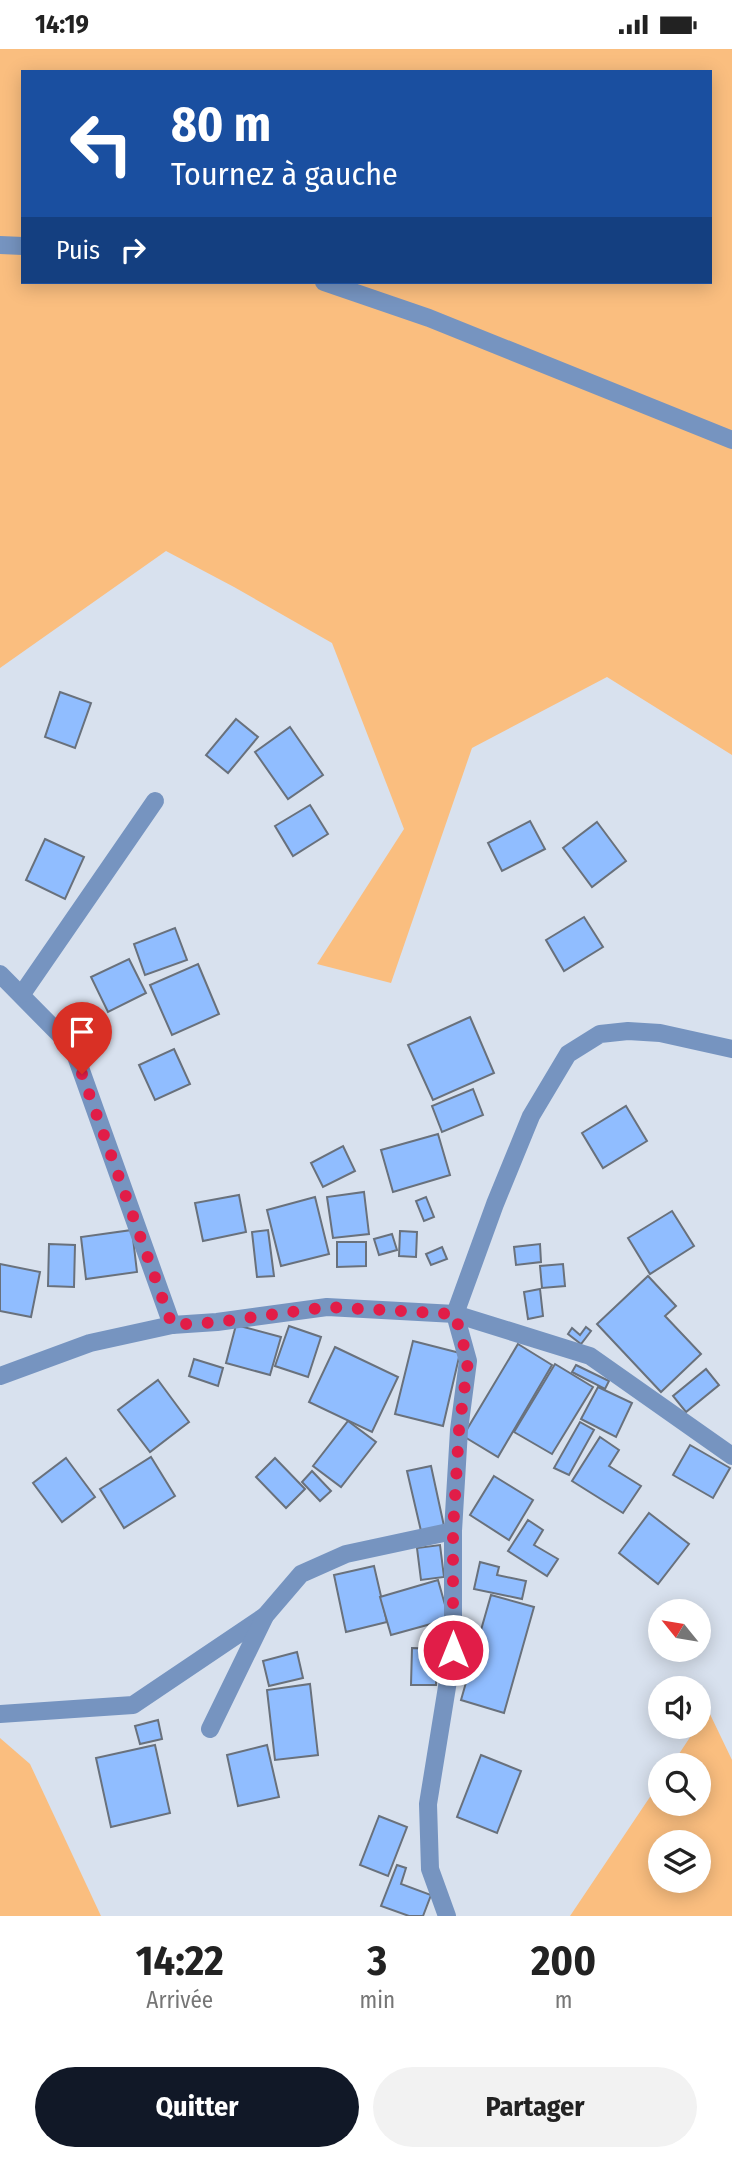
<!DOCTYPE html>
<html lang="fr">
<meta charset="utf-8">
<style>
:root{--surface:#fff;--page:#f2f2f2;--text:#222;--muted:#767676;--accent:#111827}
body{margin:0;font-family:"Fira Sans Condensed",sans-serif;background:var(--page);color:var(--text);height:100vh;display:flex;flex-direction:column;font-size:26px;white-space:nowrap}
*{box-sizing:border-box;margin:0}
p{font-size:23px;color:var(--muted)}
.icon{flex:none;width:38px;height:38px;fill:none;stroke:currentColor;stroke-width:2;stroke-linecap:round;stroke-linejoin:round}
.map{position:relative;height:1867px;overflow:hidden}
.sheet{display:flex;flex-direction:column;background:var(--surface);flex:1}
.sheet>*{flex:none}
.banner{position:absolute;left:21px;top:21px;width:691px;height:214px;border-radius:0px;box-shadow:0 4px 18px #0003;background:#1a4fa0;color:#fff;overflow:hidden}
.needle{width:46px;rotate:300deg}
.buttons{position:absolute;left:648px;top:1550px;display:grid;gap:14px}
.buttons a{display:grid;place-items:center;width:63px;height:63px;border-radius:50%;background:var(--surface);box-shadow:0 4px 18px #0003;font-size:35px}
.pin{position:absolute;display:grid;place-items:center;width:60px;height:60px;color:#fff;margin:-72px -30px;border-radius:50% 50% 50% 0;rotate:-45deg;box-shadow:0 0 7px #0007}
.pin .icon{rotate:45deg}
.me{position:absolute;width:77px;margin:-38px;rotate:0deg;stroke-linejoin:round;filter:drop-shadow(0 0 5px #0008)}
.turn{display:flex;align-items:center;gap:24px;height:147px;padding:0 35px;font-size:32px}
.turn .icon{width:91px;height:91px;stroke-width:2.5}
.turn b{display:block;font-size:49px;line-height:60px}
.then{display:flex;align-items:center;height:66px;padding:0 35px;background:#0003;gap:14px;font-size:26px}
.eta{display:flex;justify-content:space-evenly;align-items:center;height:119px;text-align:center}
.eta b{font-size:42px;font-weight:700;line-height:49px}
.action{display:flex;gap:14px;margin-top:auto;padding:14px 35px}
.action a{flex:1;height:80px;border-radius:42px;background:var(--accent);color:#fff;font-size:28px;font-weight:700;line-height:80px;text-align:center}
.action a+a{background:var(--page);color:var(--text)}
.status{display:flex;justify-content:space-between;align-items:center;height:49px;padding:0 35px;background:var(--surface);direction:ltr}
.status svg{height:19px;fill:currentColor}
.map>svg:first-child{display:block}
.green{fill:#fabe7f;fill-rule:evenodd}
.building{fill:#90bdff;stroke:#69717c;stroke-width:2}
.lines{fill:none;stroke-linecap:round;stroke-linejoin:round}
.minor{stroke:#7694c0;stroke-width:18}
.route{stroke:#e11d48;stroke-width:12;stroke-dasharray:0 21.6}
</style>
<div class="status"><b>14:19</b><svg viewBox="0 0 49 12"><path d="M0 12V9h3v3zM5 12V6h3v6zM10 12V3h3v9zM15 12V0h3v12zM26 1h20v11H26zM47 4h2v5h-2z"/></svg></div>
<div class="map">
<svg width="732" height="1867" viewBox="0 0 732 1867">
<rect width="100%" height="100%" fill="#d8e1ee"/>
<!-- green -->
<g class="green">
<path d="M0,0H732V706L607,628L472,699L391,934L317,915L404,780L332,594L234,538L166,502L0,619ZM23,23H710V233H23Z"/>
<path d="M708,1661L732,1711V1867H570L660,1733V1755H698V1717H671ZM660,1794H698V1832H660Z"/>
<polygon points="0,1689 30,1715 101,1867 0,1867"/>
</g>
<!-- building -->
<g class="building">
<polygon points="60,643 91,654 75,699 45,688"/>
<polygon points="236,670 258,688 228,724 206,706"/>
<polygon points="290,678 323,726 288,750 255,703"/>
<polygon points="310,756 328,785 293,807 275,777"/>
<polygon points="530,772 545,800 502,822 488,794"/>
<polygon points="597,773 626,812 592,838 563,799"/>
<polygon points="45,790 84,808 65,850 26,831"/>
<polygon points="584,868 603,898 564,922 546,891"/>
<polygon points="175,879 187,911 145,926 134,895"/>
<polygon points="129,910 146,944 108,963 91,928"/>
<polygon points="198,915 219,965 172,986 150,936"/>
<polygon points="470,968 494,1024 433,1051 408,996"/>
<polygon points="174,1000 190,1035 155,1051 139,1016"/>
<polygon points="473,1040 483,1066 442,1083 432,1057"/>
<polygon points="626,1057 647,1092 603,1119 582,1084"/>
<polygon points="438,1085 450,1126 393,1143 381,1101"/>
<polygon points="343,1097 355,1122 323,1138 311,1114"/>
<polygon points="364,1143 369,1185 333,1189 327,1148"/>
<polygon points="239,1146 246,1183 203,1192 195,1154"/>
<polygon points="315,1148 329,1205 281,1217 267,1161"/>
<polygon points="426,1148 434,1168 424,1172 416,1152"/>
<polygon points="672,1162 694,1197 650,1225 628,1189"/>
<polygon points="132,1181 137,1223 86,1230 81,1188"/>
<polygon points="268,1181 274,1227 257,1228 252,1183"/>
<polygon points="400,1182 417,1183 416,1208 399,1207"/>
<polygon points="392,1185 397,1201 379,1206 374,1190"/>
<polygon points="337,1193 366,1193 366,1217 337,1218"/>
<polygon points="49,1195 75,1196 74,1238 48,1237"/>
<polygon points="540,1195 541,1213 516,1216 514,1198"/>
<polygon points="442,1198 447,1210 431,1216 426,1205"/>
<polygon points="0,1215 40,1223 31,1268 0,1262"/>
<polygon points="563,1215 565,1237 542,1239 540,1217"/>
<polygon points="648,1227 676,1257 665,1267 701,1305 661,1343 597,1275"/>
<polygon points="540,1240 543,1267 528,1270 524,1243"/>
<polygon points="236,1276 281,1288 270,1326 226,1314"/>
<polygon points="289,1277 321,1288 308,1328 275,1317"/>
<polygon points="586,1278 591,1282 581,1295 568,1285 572,1279 580,1286"/>
<polygon points="413,1292 460,1304 443,1377 395,1365"/>
<polygon points="518,1295 552,1316 498,1408 463,1387"/>
<polygon points="335,1298 398,1328 372,1383 309,1353"/>
<polygon points="194,1310 223,1319 218,1337 189,1327"/>
<polygon points="555,1315 593,1338 552,1405 514,1383"/>
<polygon points="576,1316 609,1332 605,1340 572,1323"/>
<polygon points="706,1320 719,1336 686,1363 673,1347"/>
<polygon points="158,1331 189,1373 150,1403 118,1361"/>
<polygon points="598,1338 632,1354 616,1388 581,1370"/>
<polygon points="348,1372 376,1393 341,1438 313,1417"/>
<polygon points="580,1373 594,1381 569,1426 554,1419"/>
<polygon points="600,1388 619,1401 609,1417 641,1437 623,1464 572,1432"/>
<polygon points="690,1396 730,1419 713,1449 673,1426"/>
<polygon points="151,1408 175,1447 124,1479 100,1440"/>
<polygon points="66,1409 95,1448 62,1473 33,1434"/>
<polygon points="275,1409 305,1440 286,1459 256,1428"/>
<polygon points="431,1417 444,1477 421,1482 407,1422"/>
<polygon points="312,1422 331,1442 320,1452 302,1433"/>
<polygon points="494,1427 533,1451 509,1491 470,1466"/>
<polygon points="649,1464 689,1495 658,1535 619,1504"/>
<polygon points="528,1471 543,1481 534,1496 558,1510 547,1527 508,1502"/>
<polygon points="440,1496 444,1528 421,1531 417,1499"/>
<polygon points="480,1513 499,1518 497,1526 526,1532 522,1550 474,1540"/>
<polygon points="374,1517 387,1573 346,1583 334,1526"/>
<polygon points="438,1531 449,1570 391,1586 380,1548"/>
<polygon points="491,1546 534,1558 504,1664 461,1651"/>
<polygon points="412,1599 437,1600 436,1636 411,1636"/>
<polygon points="297,1603 303,1629 269,1637 263,1612"/>
<polygon points="310,1635 318,1706 275,1711 267,1641"/>
<polygon points="158,1671 162,1690 140,1695 135,1677"/>
<polygon points="155,1696 170,1764 111,1778 96,1709"/>
<polygon points="267,1696 279,1748 238,1757 227,1706"/>
<polygon points="481,1706 521,1722 497,1784 457,1768"/>
<polygon points="379,1767 407,1778 388,1827 360,1816"/>
<polygon points="397,1816 406,1819 401,1835 431,1846 423,1867 409,1867 381,1857"/>
</g>
<g class="lines">
<!-- minor -->
<g class="minor">
<polyline points="0,196 23,197"/>
<polyline points="324,233 429,269 732,391"/>
<polyline points="0,925 73,999 172,1276"/>
<polyline points="22,945 155,752"/>
<polyline points="0,1327 90,1294 172,1276 217,1273 327,1258 455,1265 590,1307 732,1407"/>
<polyline points="0,1665 133,1656 265,1567"/>
<polyline points="210,1680 265,1567 301,1525 346,1505 453,1482"/>
<polyline points="447,1867 430,1820 428,1755 453,1601 453,1482 459,1381 468,1312 455,1265 495,1155 531,1067 568,1005 600,985 628,982 660,984 732,1000"/>
</g>
</g>
<g class="lines">
<!-- route -->
<polyline class="route" points="82,1025 172,1276 218,1273 327,1258 455,1265 468,1312 459,1381 453,1482 453,1601"/>
</g>
</svg>
<div class="buttons">
<a><svg class="needle" viewBox="-14 -14 28 28"><path d="M0-13l5 13h-10z" fill="#e53935"/><path d="M0 13l5-13h-10z" fill="#767676"/></svg></a>
<a><svg class="icon" aria-label="sound" viewBox="0 0 24 24"><path d="M4 9h4l5-4v14l-5-4H4zM17 9q2 3 0 6"/></svg></a>
<a><svg class="icon" aria-label="search" viewBox="0 0 24 24"><circle cx="10" cy="10" r="6"/><path d="M15 15l6 6"/></svg></a>
<a><svg class="icon" aria-label="layers" viewBox="0 0 24 24"><path d="M12 4l9 5-9 5-9-5zM3 14l9 5 9-5"/></svg></a>
</div>
<div class="pin" style="left:82px;top:1025px;background:#d93025"><svg class="icon" aria-label="arrive" viewBox="0 0 24 24"><path d="M6 21V4h12l-3 4 3 4H6"/></svg></div>
<svg class="me" style="left:453px;top:1601px" viewBox="-20 -20 40 40"><circle r="17" fill="#e11d48" stroke="#fff" stroke-width="3"/><path d="M0-11L8 9 0 5-8 9z" fill="#fff"/></svg>
<div class="banner">
<div class="turn"><svg class="icon" aria-label="left" viewBox="0 0 24 24"><path d="M17 20v-9H6M10 6l-5 5 5 5"/></svg><div><b>80 m</b>Tournez à gauche</div></div>
<div class="then">Puis<svg class="icon" aria-label="right" viewBox="0 0 24 24"><path d="M7 20v-9h11M14 6l5 5-5 5"/></svg></div>
</div>
</div>
<section class="sheet">
<div class="eta">
<div><b>14:22</b><p>Arrivée</p></div>
<div><b>3</b><p>min</p></div>
<div><b>200</b><p>m</p></div>
</div>
<div class="action"><a>Quitter</a><a>Partager</a></div>
</section>
